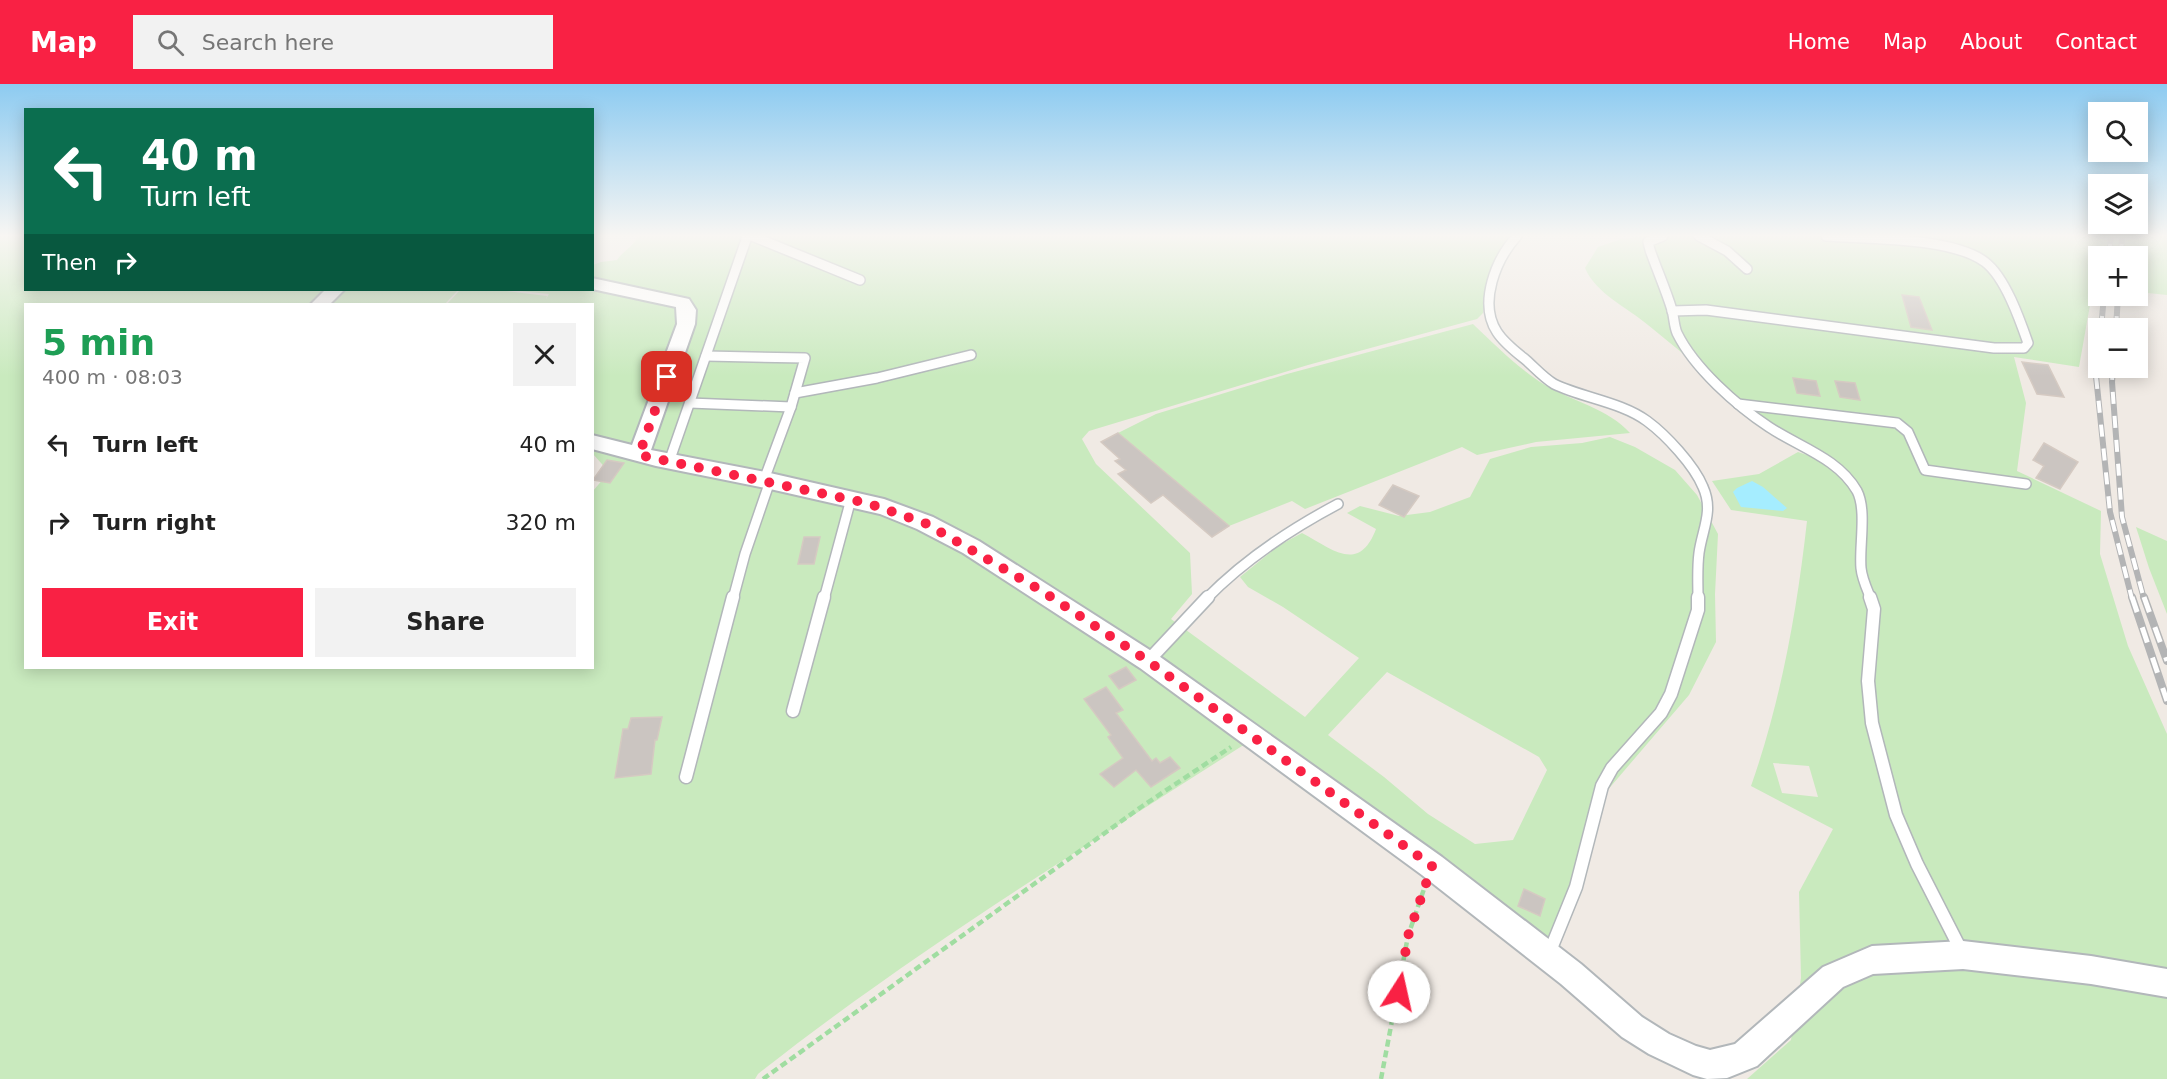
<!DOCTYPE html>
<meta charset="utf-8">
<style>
:root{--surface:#fff;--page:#f2f2f2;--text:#222;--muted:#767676;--accent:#f92144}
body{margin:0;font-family:"DejaVu Sans",sans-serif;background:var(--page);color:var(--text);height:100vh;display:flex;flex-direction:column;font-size:22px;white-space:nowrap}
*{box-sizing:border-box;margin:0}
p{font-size:20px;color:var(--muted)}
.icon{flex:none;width:33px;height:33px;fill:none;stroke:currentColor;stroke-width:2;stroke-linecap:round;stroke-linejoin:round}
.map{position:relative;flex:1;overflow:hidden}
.side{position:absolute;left:24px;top:219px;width:570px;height:366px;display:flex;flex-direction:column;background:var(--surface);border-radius:0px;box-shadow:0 3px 15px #0003}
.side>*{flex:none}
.guide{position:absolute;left:24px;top:24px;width:570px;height:183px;border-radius:0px;box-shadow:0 3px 15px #0003;background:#0b6e4f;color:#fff;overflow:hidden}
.buttons{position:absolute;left:2088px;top:18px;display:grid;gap:12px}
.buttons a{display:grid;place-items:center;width:60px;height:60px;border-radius:0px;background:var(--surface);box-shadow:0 3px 15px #0003;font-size:30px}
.pin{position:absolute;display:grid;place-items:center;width:51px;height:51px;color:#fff;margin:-26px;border-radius:12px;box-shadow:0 3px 9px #0006}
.me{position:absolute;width:66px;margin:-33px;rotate:10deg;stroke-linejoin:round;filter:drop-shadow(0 0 4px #0008)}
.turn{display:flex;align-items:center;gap:21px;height:126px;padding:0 18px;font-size:27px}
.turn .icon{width:78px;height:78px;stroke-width:2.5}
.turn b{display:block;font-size:42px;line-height:51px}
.then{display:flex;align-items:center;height:57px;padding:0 18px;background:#0003;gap:12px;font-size:22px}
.round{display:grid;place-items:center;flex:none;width:63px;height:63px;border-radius:0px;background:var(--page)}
.overview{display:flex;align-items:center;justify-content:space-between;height:102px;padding:0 18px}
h1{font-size:36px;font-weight:700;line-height:45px;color:#1e9e55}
.action{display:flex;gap:12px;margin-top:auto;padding:12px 18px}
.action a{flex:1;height:69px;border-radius:0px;background:var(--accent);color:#fff;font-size:24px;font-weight:700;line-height:69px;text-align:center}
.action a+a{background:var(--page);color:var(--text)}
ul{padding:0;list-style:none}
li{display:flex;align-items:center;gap:18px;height:78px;padding:0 18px}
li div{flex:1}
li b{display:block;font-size:22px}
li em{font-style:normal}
header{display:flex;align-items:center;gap:36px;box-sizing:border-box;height:84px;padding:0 30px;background:var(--accent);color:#fff}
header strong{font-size:28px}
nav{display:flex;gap:33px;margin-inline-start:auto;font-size:21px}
.search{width:420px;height:54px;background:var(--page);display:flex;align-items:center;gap:15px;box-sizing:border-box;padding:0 21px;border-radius:0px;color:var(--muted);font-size:22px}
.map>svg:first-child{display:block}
.green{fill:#c9eabe;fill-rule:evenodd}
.water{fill:#a5edff}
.building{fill:#cbc5c1;stroke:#d5cac2;stroke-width:1.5}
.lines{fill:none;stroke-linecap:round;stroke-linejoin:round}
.lane-far1-casing{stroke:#b2b7ba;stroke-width:12}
.lane-casing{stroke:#b2b7ba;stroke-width:15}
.street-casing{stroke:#b2b7ba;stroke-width:4}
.path{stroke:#a0dda1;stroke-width:4.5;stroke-dasharray:7 4;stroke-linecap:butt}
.lane-far1{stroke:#fff;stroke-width:9}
.lane{stroke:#fff;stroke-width:12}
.street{fill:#fff;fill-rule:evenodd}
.rail-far1-casing{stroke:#b3b4b5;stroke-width:6}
.rail-casing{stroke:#b3b4b5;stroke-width:8}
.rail-far1{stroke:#fff;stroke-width:4;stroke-dasharray:12;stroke-linecap:butt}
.rail{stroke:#fff;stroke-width:5;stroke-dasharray:16;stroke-linecap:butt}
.route{stroke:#f92144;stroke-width:10;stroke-dasharray:0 18}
</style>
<header>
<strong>Map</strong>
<div class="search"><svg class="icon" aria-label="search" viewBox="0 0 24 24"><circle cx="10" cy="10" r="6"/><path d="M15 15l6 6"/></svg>Search here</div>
<nav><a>Home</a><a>Map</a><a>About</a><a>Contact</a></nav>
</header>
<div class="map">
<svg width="2167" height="995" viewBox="0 0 2167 995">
<rect width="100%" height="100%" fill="#f0eae4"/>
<!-- green -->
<g class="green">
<path d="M0,152H25L26,206H458L445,220H26V584H592L593,407L609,388L593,370L592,220H447L460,206H498L547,212L546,215L549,210L511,206H592L593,181L601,178L617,176C623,167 634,162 638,152H1510C1492,170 1486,204 1483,229L1477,235L1308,281L1089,347L1082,355L1096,380L1190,469L1192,510L1171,535L1305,633L1359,574L1283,523L1248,503L1240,493L1278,462L1302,449C1332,465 1359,490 1376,445L1347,429L1360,422L1399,432L1430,428L1470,413L1490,375L1531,363L1582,359L1610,353L1635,363L1675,386L1697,411L1718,450L1715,510L1716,558L1689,611L1606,708L1581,808L1559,861L1540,852L1281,663L1242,662C1078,767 911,869 758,990L755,995H0ZM1387,588L1539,673L1547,686L1513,756L1475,760L1428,730L1384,693L1328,651Z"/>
<path d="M1644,152H2167V211L2138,208V172H2098V204H2093L2079,283L2014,273L2026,319L2017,387L2101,427L2100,470L2128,562L2167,650V995H1747L1791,956L1801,894L1799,808L1833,745L1751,702C1781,617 1797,527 1807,437L1731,426L1712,397L1759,390L1798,368L1816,374C1757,334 1704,286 1648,241C1627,223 1596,210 1585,184L1598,163L1621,155ZM1773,679L1809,682L1818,713L1782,709Z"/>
<path d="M1473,240C1495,261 1519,285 1545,301C1572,317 1609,325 1630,349L1536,358L1477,371L1462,363L1305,425L1292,417L1229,442L1118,349L1156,330L1287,290Z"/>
<polygon points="2136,443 2167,457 2167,530 2149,484"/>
</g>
<!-- water -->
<polygon class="water" points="1752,397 1763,403 1787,424 1783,427 1741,423 1733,408 1737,404"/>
<!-- building -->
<g class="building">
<polygon points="1902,211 1919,213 1932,246 1911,243"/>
<polygon points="2022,278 2048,281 2064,313 2037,310"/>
<polygon points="1793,294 1816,297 1820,312 1797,309"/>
<polygon points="1835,297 1855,299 1860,316 1840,313"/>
<polygon points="1118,349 1229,442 1212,453 1163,411 1151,419 1118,390 1126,386 1115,377 1120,375 1101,358"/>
<polygon points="2044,359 2078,378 2060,405 2036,394 2044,382 2033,376"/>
<polygon points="607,376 624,379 610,399 593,396"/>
<polygon points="1393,401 1419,412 1404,433 1379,421"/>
<polygon points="804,453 820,453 814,480 798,480"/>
<polygon points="1126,583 1136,596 1119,605 1109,592"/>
<polygon points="1106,603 1123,626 1116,629 1152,677 1156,674 1160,679 1170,673 1180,684 1151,703 1136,686 1114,703 1100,690 1123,674 1108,653 1111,651 1084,615"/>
<polygon points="662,633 657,656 655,656 651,690 615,694 623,645 628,645 631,634"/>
<polygon points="1524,805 1545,815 1540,832 1518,822"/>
</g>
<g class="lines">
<defs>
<g id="lane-far1">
<polyline points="752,152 860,196"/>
<path d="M1517,152C1496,175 1478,219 1497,248C1504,259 1516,268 1526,276C1535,284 1544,294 1554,300C1583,314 1621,318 1647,337C1666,351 1694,381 1703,403C1714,427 1702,446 1699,469C1697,484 1698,500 1698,515"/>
<path d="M1663,152L1648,158L1650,166C1657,186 1666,206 1672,226C1674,233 1674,242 1677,249C1694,284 1737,322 1769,343C1799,363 1838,374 1857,407C1867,426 1859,463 1861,484C1862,495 1867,505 1871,515"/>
<polyline points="1699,152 1727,167 1747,185"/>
<path d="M1672,227L1706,226L1994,264H2024L2028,259C2020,236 2005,193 1985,178C1952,153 1867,155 1826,152"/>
<polyline points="706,272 805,274 791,323 764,396"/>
<polyline points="795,309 877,294 971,271"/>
<polyline points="690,319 791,323"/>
<polyline points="1738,320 1897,339 1908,348 1925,386 2026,400"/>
<polyline points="669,378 747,153 750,152"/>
<polyline points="733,515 745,470 770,397"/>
<polyline points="824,515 851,415"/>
<path d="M1206,515C1245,475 1289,446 1338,420"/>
</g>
<g id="lane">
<polyline points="1870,513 1874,525 1868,597 1872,639 1896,731 1917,780 1962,868"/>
<polyline points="1148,577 1208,513"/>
<polyline points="793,627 824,513"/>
<polyline points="686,693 733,513"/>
<polyline points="1548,872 1576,803 1602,702 1612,684 1661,629 1671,610 1698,526 1698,513"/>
</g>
<g id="street">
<polygon points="592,194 689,215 696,226 695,240 651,366 770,389 884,415 933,433 979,457 1156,570 1442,773 1581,880 1642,933 1669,950 1696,962 1710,966 1735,960 1823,883 1872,862 1963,857 2091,872 2167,885 2167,913 2091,900 1963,885 1873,890 1843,903 1757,982 1727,994 1707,995 1693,991 1649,970 1622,953 1561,900 1422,791 1140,584 963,469 917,445 880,430 770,405 656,382 592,365 592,351 632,361 677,240 676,223 592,205"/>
<polygon points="325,206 344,206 330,220 311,220"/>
</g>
</defs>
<!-- lane-far1 casing -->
<use href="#lane-far1" class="lane-far1-casing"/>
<!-- lane casing -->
<use href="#lane" class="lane-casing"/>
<!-- street casing -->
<use href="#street" class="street-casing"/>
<!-- path -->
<g class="path">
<polyline points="763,995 1141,723 1231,663"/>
<polyline points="1381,995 1408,852 1425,802"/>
</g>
<!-- lane-far1 -->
<use href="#lane-far1" class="lane-far1"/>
<!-- lane -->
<use href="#lane" class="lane"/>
<!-- street -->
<use href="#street" class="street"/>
<defs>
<g id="rail-far1">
<polyline points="2109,172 2111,152"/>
<polyline points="2121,172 2122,152"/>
<polyline points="2101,244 2104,212"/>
<polyline points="2116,244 2118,212"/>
<polyline points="2098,269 2096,292 2110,428 2132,515"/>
<polyline points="2113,284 2112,298 2122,433 2144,515"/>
</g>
<g id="rail">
<polyline points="2132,513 2167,617"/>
<polyline points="2144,513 2167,577"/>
</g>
</defs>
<!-- rail-far1 casing -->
<use href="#rail-far1" class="rail-far1-casing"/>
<!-- rail casing -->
<use href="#rail" class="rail-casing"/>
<!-- rail-far1 -->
<use href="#rail-far1" class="rail-far1"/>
<!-- rail -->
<use href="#rail" class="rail"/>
</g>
<!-- sky -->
<linearGradient id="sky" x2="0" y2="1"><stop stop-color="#8dcbf1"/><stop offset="0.52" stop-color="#f8f6f3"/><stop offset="1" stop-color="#f8f6f3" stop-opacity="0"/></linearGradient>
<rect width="2167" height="292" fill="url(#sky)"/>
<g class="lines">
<!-- route -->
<polyline class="route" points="667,293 639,371 867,419 925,439 1042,507 1148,577 1432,782 1408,852 1399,908"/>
</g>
</svg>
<div class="buttons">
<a><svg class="icon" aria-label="search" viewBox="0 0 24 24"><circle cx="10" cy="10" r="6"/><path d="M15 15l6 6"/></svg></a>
<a><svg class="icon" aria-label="layers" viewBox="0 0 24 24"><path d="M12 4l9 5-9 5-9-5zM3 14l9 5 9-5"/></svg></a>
<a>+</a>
<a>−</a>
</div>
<div class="pin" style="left:667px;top:293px;background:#d93025"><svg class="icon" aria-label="arrive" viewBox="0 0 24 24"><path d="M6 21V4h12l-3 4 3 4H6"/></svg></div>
<svg class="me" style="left:1399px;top:908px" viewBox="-20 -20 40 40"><circle r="19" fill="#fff"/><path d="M0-13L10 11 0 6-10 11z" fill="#f92144"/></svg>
<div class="guide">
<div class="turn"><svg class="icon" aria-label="left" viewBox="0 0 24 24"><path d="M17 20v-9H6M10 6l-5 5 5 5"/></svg><div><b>40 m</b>Turn left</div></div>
<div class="then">Then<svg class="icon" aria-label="right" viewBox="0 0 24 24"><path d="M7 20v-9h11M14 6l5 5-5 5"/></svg></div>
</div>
<section class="side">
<div class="overview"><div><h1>5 min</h1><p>400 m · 08:03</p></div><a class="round"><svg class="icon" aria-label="close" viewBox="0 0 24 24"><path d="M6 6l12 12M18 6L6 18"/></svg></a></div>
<ul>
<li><svg class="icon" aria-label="left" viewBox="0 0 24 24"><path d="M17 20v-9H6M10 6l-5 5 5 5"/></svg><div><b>Turn left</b></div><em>40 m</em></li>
<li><svg class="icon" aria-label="right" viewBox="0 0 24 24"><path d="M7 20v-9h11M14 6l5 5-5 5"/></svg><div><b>Turn right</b></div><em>320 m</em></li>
</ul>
<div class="action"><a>Exit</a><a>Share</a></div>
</section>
</div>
